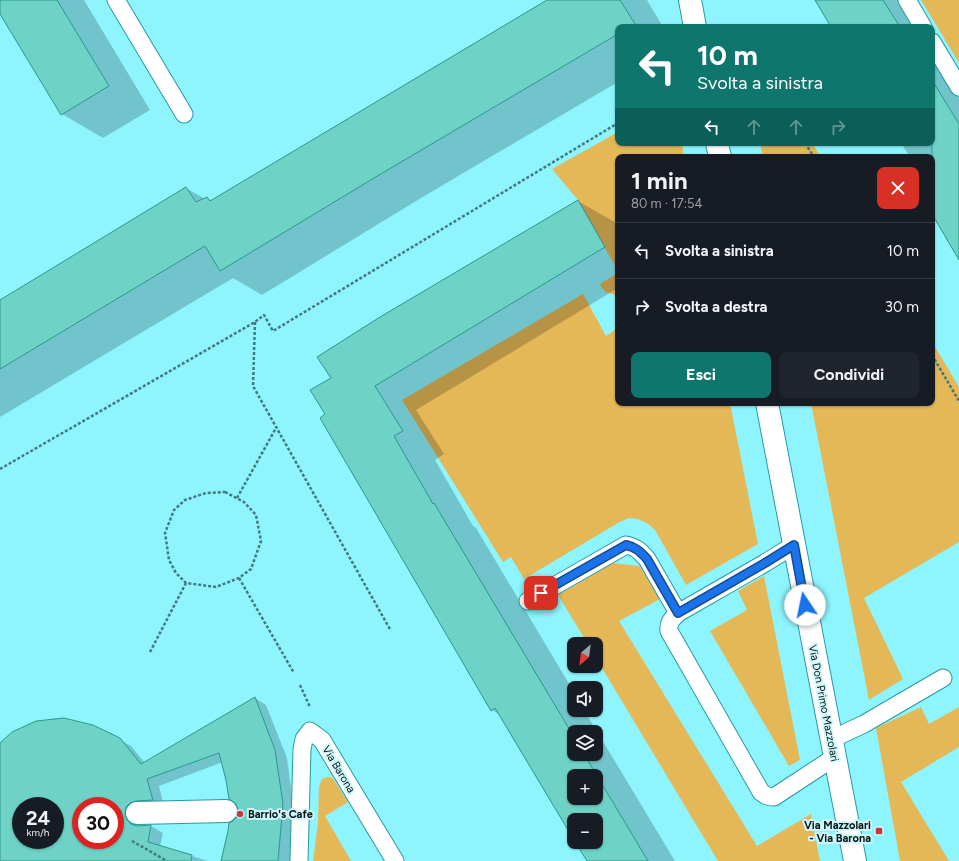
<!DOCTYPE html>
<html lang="it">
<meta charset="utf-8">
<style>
:root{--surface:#171b24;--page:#20242c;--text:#f1f3f6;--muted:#9ea1a6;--line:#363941;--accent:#0f766e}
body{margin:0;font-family:Figtree,sans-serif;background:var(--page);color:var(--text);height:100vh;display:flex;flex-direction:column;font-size:15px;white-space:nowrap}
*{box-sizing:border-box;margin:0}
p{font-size:13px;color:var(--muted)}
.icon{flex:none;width:22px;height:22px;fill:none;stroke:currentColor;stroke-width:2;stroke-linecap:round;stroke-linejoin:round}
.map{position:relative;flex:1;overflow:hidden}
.drawer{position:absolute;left:615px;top:154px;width:320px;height:252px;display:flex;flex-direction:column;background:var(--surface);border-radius:8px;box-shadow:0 1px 3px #0004}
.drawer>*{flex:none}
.hud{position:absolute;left:615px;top:24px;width:320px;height:122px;border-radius:8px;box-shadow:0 1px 3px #0004;background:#0f766e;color:#fff;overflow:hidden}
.needle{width:26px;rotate:208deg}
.controls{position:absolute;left:567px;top:637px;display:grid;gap:8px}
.controls a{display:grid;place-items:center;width:36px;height:36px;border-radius:8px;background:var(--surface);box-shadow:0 1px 3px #0004;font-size:20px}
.speed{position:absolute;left:12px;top:797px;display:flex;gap:8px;font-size:20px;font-weight:700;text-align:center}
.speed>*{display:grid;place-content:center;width:52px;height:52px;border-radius:50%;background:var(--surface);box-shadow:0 1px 3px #0004;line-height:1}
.speed small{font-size:10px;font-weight:400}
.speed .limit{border:6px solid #d22;background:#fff;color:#111}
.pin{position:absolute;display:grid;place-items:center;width:34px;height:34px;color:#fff;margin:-17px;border-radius:8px;box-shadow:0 2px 6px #0006}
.me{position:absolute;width:44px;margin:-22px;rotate:349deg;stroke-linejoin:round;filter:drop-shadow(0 0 3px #0008)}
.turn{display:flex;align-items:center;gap:14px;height:84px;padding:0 16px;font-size:18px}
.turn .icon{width:52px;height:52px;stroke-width:2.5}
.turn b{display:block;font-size:28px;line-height:34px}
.lanes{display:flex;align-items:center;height:38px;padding:0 16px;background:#0003;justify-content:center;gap:20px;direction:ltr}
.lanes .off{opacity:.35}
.round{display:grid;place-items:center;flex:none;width:42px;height:42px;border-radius:8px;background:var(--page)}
.headline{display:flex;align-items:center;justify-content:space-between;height:68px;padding:0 16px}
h1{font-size:24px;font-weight:700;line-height:30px}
.button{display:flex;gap:8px;margin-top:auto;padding:8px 16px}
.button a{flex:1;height:46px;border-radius:8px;background:var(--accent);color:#fff;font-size:16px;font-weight:700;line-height:46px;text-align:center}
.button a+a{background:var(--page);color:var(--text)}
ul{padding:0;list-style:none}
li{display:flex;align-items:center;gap:12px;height:56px;padding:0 16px;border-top:1px solid var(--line)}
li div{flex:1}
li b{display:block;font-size:15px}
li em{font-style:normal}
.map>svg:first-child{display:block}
.green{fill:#e5b857}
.shadow{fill:#0003;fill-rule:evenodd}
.building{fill:#6ed3c6;stroke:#2b988b;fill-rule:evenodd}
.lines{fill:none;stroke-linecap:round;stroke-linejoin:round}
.service-casing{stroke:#2799a3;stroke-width:19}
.pedestrian-casing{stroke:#2799a3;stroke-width:24}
.minor-casing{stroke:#2799a3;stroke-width:24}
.path{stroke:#417a80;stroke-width:2.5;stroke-dasharray:3 2;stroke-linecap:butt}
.service{stroke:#fff;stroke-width:17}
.pedestrian{stroke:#fff;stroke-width:22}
.minor{stroke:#fff;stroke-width:22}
.route-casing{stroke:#114b97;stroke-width:10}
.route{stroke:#1a73e8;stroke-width:7}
.poi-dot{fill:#c8393c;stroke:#d1f7fa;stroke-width:1.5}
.labels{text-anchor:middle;stroke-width:4;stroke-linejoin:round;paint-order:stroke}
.street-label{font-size:11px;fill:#011517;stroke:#d1f7fa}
.poi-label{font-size:11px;font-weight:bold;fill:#011517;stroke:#d1f7fa;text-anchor:start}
</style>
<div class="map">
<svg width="959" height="861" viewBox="0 0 959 861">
<rect width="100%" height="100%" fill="#8ef5ff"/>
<!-- green -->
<g class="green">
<polygon points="921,0 959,0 959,63"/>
<polygon points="618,132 618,143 682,143 684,157 618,157 618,271 578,200 552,169"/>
<polygon points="760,143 812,143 821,157 763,157"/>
<path d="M618,273V294C609,295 603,292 600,284Z"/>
<polygon points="583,294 606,336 618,328 618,403 730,403 758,544 686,585 655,530 647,523 637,519 629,518 618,523 524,579 511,557 503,562 402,400"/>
<polygon points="932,342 959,387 959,542 864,598 903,679 869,700 811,403 932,403"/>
<polygon points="613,563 640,566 660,599 619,621 757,846 811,814 820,861 718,861 596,658 596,644 588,644 558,595"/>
<polygon points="764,576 800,760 789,766 710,631 747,610 738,591"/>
<polygon points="921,707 929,724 959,707 959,747 901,782 949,861 900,861 876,728"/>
<polygon points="328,777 331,777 334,780 348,802 325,816 351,861 313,861 318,823 319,787 322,779"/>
</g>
<!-- shadow -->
<g class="shadow">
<polygon points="0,0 84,0 150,110 103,138 62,114 0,11"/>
<polygon points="549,0 647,0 663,27 618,27 618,82 421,198 262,295 233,278 0,417 0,301 186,188 205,199 207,198 211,201"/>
<polygon points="816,0 910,0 926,27 832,27"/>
<polygon points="932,37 959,81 959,258 932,212 932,157 910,157 901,143 932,143"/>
<path d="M578,201L618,224V288L416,410L444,454L435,460L473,526L476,528L574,692V710H584L675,861H589L577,842H596V820H574V837L500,715L492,710L326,414L332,378ZM574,732H596V754H574ZM574,776H596V798H574Z"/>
<path d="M255,698L266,705L287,758L294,811L290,861H222L239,811L223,762L159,786L164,806L136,820L138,826H151L163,833L160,846L208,861H0V744L119,739L131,746L145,763ZM21,806H55V840H21ZM81,806H115V840H81Z"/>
</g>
<!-- building -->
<g class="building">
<polygon points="0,0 57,0 109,86 61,115 0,14"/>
<polygon points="547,0 620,0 635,24 630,27 618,27 618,34 379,175 220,271 205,246 0,369 0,300 186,187 196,202 207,197 210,201"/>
<polygon points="815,0 883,0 900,27 831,27"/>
<polygon points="932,80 959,124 959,260 932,214"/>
<path d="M578,200L605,247L375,386L403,431L394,436L433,504L434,503L574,737V754H584L648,861H587L575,842H596V820H574V840L495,708L491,711L320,418L325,414L310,390L331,378L317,357L380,317ZM574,776H596V798H574Z"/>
<path d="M255,697L275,750L283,804L278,861H221L228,831L229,823L233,821L237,817L238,810L236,804L229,799L226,780L219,753L147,779L153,800L136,801L130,803L126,807L125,814L127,820L131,824L137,826L151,825L148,842L192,855L191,861H0V743L12,732L36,721L64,718L93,725L120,738L141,764ZM21,806H55V840H21ZM81,806H115V840H81Z"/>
</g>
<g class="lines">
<defs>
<g id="service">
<polyline points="116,0 184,114"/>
<polyline points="907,0 923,27"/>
<polyline points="932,42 959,87"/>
<path d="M794,545L765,563L678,613C672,619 668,622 669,631L761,792C766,796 768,797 774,797L835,757"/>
<path d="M528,601L626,545C636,547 640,551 647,559L678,613"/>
<polyline points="832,739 864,724 943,678"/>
<polyline points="299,861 302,749 304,739 310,731 322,740 395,861"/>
</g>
<polyline id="pedestrian" points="137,813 226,811"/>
<g id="minor">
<polyline points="690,0 695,27"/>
<polyline points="717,143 720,157"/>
<polyline points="767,403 855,861"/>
</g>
</defs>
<!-- service casing -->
<use href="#service" class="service-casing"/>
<!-- pedestrian casing -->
<use href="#pedestrian" class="pedestrian-casing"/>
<!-- minor casing -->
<use href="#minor" class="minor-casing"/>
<!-- path -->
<g class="path">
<polyline points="805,143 814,157"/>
<polyline points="255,322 253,386 391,631"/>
<polyline points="932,355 959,401"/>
<polyline points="0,469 255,322 264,315 273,331 618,123"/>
<polygon points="225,492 244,502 256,515 261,541 251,569 239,578 216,587 186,583 176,573 169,560 167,546 165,533 174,510 185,500 206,493"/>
<polyline points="237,498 276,428"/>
<polyline points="239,578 294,673"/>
<polyline points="150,652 186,583"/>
<polyline points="300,685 310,707"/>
<polyline points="132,841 167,861"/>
</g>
<!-- service -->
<use href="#service" class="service"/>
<!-- pedestrian -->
<use href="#pedestrian" class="pedestrian"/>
<!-- minor -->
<use href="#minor" class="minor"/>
</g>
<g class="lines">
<defs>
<path id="route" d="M541,593L626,545C635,547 640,551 647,559L678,613L765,563L794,545L805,605"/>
</defs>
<!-- route casing -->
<use href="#route" class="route-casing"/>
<!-- route -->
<use href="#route" class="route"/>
</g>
<!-- markers -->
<g class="poi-dot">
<circle cx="240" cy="814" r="4"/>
<rect x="875" y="827" width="8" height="8" rx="2"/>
</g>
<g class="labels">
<!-- street labels -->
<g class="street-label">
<text transform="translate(824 703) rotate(79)" y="4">Via Don Primo Mazzolari</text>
<text transform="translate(339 769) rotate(59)" y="4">Via Barona</text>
</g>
<!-- poi labels -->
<g class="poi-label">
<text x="248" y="818">Barrio's Cafe</text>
<text x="871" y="829" text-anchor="end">Via Mazzolari<tspan x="871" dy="13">- Via Barona</tspan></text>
</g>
</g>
</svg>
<div class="controls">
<a><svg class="needle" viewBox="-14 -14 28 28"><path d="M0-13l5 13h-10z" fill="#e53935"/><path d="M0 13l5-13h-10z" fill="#9ea1a6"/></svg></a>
<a><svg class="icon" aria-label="sound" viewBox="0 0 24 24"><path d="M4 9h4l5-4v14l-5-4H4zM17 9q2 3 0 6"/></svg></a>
<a><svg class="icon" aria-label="layers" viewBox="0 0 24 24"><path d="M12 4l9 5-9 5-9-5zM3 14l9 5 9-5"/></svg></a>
<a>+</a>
<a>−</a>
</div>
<div class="speed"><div>24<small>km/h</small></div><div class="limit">30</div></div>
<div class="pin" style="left:541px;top:593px;background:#d93025"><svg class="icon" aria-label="arrive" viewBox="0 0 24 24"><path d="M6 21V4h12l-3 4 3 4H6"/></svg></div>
<svg class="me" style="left:805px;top:605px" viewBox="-20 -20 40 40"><circle r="19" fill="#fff"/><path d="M0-13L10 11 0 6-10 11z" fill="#1a73e8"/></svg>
<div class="hud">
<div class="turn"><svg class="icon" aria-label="left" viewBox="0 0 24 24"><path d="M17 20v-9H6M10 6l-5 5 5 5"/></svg><div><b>10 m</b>Svolta a sinistra</div></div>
<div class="lanes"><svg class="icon" aria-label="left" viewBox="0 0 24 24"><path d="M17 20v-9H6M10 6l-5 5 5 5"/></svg><svg class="icon off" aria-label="ahead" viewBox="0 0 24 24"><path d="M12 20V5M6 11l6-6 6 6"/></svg><svg class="icon off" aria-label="ahead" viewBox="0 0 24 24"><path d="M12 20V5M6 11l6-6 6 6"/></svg><svg class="icon off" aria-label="right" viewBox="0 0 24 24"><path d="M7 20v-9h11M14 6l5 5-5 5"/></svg></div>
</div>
<section class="drawer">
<div class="headline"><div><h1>1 min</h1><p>80 m · 17:54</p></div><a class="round" style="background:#d93025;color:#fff"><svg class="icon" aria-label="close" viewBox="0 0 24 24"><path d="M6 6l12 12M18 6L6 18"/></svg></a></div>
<ul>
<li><svg class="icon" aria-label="left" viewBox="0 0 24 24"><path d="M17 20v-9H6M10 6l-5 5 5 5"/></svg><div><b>Svolta a sinistra</b></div><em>10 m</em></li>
<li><svg class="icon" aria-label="right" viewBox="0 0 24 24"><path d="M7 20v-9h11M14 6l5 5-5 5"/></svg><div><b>Svolta a destra</b></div><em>30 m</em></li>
</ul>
<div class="button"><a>Esci</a><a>Condividi</a></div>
</section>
</div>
